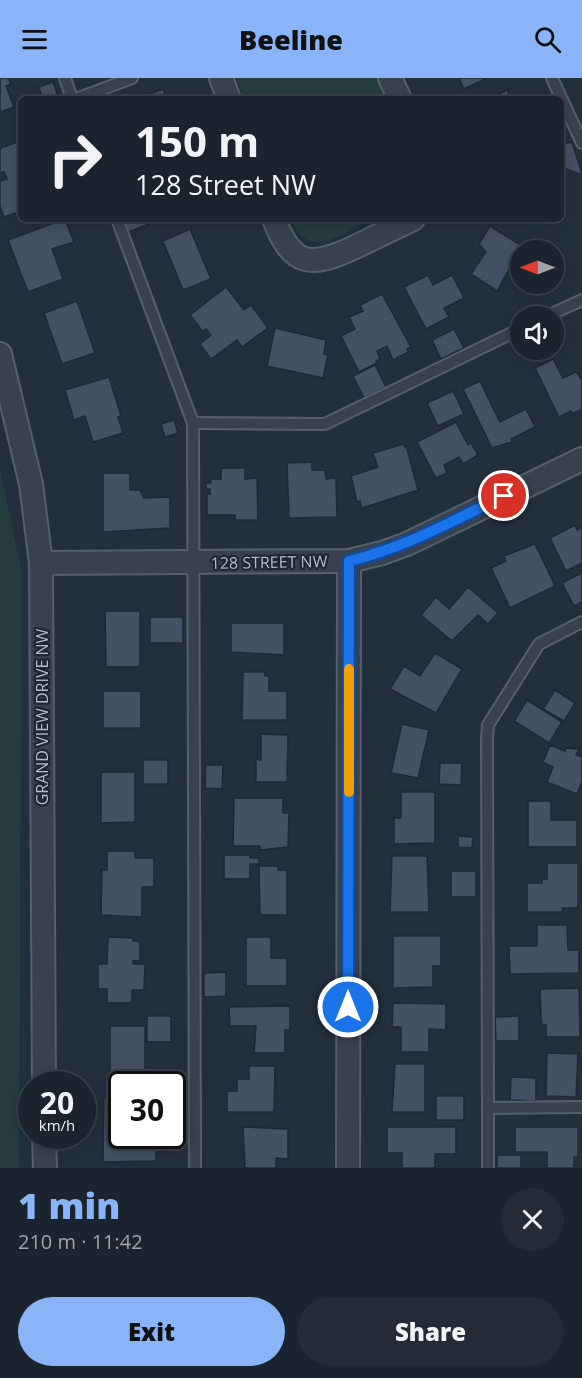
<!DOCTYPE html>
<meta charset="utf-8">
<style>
:root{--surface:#1b232e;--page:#242b36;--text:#f1f3f6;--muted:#a0a4aa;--line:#39404a;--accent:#8ab4f8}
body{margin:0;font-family:"Open Sans",sans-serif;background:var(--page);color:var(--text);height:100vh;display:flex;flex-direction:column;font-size:22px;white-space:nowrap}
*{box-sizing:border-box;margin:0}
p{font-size:20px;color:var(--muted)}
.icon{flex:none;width:33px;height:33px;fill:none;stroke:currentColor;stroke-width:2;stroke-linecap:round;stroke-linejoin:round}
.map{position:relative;height:1090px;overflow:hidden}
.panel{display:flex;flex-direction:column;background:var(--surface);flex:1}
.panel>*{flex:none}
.banner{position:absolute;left:18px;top:18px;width:546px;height:126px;border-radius:9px;box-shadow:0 3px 15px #0003,0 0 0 2px var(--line);background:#1b232e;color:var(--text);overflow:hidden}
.needle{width:39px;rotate:270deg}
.controls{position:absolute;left:510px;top:162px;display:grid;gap:12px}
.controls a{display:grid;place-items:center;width:54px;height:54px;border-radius:50%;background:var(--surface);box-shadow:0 3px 15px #0003,0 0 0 2px var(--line);font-size:30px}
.speed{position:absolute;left:18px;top:993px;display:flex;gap:12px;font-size:30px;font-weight:700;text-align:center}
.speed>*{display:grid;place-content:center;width:78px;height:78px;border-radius:50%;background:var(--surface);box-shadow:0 3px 15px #0003,0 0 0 2px var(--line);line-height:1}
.speed small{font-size:15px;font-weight:400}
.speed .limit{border:3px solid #111;border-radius:9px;background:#fff;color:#111}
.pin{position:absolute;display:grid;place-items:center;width:51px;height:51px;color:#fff;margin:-26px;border:3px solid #fff;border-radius:50%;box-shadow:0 2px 6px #0007}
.me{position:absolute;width:66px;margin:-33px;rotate:0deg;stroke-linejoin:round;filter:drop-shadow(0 0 4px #0008)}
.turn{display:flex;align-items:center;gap:21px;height:126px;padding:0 18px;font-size:27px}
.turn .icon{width:78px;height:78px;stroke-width:2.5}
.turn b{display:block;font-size:42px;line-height:51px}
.round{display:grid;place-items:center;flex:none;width:63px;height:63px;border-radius:32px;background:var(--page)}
.summary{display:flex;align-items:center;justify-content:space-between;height:102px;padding:0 18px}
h1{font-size:36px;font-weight:800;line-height:45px;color:var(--accent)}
.button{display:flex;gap:12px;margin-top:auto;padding:12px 18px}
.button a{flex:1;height:69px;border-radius:36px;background:var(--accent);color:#111;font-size:24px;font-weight:800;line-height:69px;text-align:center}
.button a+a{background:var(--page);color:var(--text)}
header{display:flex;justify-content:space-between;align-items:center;height:78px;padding:0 18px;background:var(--accent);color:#111;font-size:27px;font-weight:800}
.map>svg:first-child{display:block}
.green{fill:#263c3f}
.building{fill:#455162;stroke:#1f2835;stroke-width:1.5}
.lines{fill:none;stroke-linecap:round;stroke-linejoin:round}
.service-casing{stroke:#565f6c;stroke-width:14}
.minor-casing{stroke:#565f6c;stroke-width:26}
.service{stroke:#38414e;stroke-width:10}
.minor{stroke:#38414e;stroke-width:22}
.route-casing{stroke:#114b97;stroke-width:15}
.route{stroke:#1a73e8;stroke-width:10}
.slow{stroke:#f59e0b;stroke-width:10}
.labels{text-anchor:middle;stroke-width:4.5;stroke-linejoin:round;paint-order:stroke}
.street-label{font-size:16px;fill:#b4bcc9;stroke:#1d2633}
</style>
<header><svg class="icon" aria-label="menu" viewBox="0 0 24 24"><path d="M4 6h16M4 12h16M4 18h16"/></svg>Beeline<svg class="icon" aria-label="search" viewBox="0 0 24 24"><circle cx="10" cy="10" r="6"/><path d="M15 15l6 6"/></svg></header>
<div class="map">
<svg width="582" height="1090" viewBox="0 0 582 1090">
<rect width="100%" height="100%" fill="#242f3e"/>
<!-- green -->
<g class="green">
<polygon points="236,0 378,0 388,21 244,21"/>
<path d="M291,141H369C342,156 308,184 291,141Z"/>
<polygon points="0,391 22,496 19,1090 0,1090"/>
</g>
<!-- building -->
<g class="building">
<polygon points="0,0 8,0 11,6 6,8 14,29 0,34"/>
<polygon points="459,0 487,0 464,11"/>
<polygon points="53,4 59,21 43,21 39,9"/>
<polygon points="163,11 167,21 137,21"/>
<polygon points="507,12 511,21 489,21"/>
<polygon points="561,37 568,51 561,54"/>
<polygon points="21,63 21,133 4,139 0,128 0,103 7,101 4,94 0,95 0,73 1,70"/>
<polygon points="572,64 582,96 582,97 561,89 561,67"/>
<polygon points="65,141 74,164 52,171 63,201 28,214 8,162"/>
<polygon points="123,141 147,141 149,146 128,154"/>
<polygon points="490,148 522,168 497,213 471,196 486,174 479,166"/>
<polygon points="190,151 211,201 183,212 163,163"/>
<polygon points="428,197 433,207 452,197 464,220 444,230 449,239 426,251 404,209"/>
<polygon points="226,209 244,232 251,227 268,250 242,269 237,262 211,281 200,266 211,257 206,251 203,254 190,237"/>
<polygon points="382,216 411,269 407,271 408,274 393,282 387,268 377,273 380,281 376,283 377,285 359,294 341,258 355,251 349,239 363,233 360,227"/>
<polygon points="77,223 95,275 62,286 44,235"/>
<polygon points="275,250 326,262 324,276 328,277 323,300 267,288"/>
<polygon points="454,251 464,270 441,281 432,262"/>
<polygon points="553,281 563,300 576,294 582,302 582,331 572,336 571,333 559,339 535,290"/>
<polygon points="375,287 386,309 364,320 353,298"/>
<polygon points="109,299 121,338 118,339 123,355 93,364 85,338 74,342 65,312"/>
<polygon points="480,303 500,344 526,331 535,349 511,361 512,364 492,370 463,311"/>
<polygon points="453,313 464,336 438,348 427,325"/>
<polygon points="174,342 178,355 165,359 161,346"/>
<polygon points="456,344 468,367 471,365 478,377 463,386 459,379 444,387 447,395 436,400 417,364"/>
<polygon points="403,366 407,371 418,412 362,430 360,423 357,424 351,398 378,389 373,375"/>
<polygon points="312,384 312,392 325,392 326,401 336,400 337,439 289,440 287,385"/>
<polygon points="221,390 245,390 245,401 257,400 258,442 235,442 235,437 207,437 207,416 210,416 210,411 206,411 206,405 211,405 210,401 221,401"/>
<polygon points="103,395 130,395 130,412 140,412 144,420 170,419 170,450 103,454"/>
<polygon points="575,447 577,452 582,449 582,485 566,493 550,460"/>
<polygon points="535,466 555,508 510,530 491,490 506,483 504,478"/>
<polygon points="582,495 582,524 574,528 562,505"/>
<polygon points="468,509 498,535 488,546 478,537 452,563 421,537 436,519 449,531"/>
<polygon points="105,533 140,533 140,589 106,589"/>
<rect x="150" y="539" width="33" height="26"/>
<polygon points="231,545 284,545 284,577 231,574"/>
<polygon points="435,575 462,591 436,635 390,611 404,588 420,598"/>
<polygon points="243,594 265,594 265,598 269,598 269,613 287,613 287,642 242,642"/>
<polygon points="555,612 575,625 564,643 543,631"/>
<rect x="103" y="613" width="38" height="37"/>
<polygon points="527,622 562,644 549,665 514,643"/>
<polygon points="402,646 429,652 418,700 391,695"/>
<polygon points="261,656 288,657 287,704 256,704 256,681 261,682"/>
<polygon points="550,667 565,673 566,670 579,671 576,677 582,679 582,704 577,716 547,704 553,689 543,684"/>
<rect x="143" y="682" width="25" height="24"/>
<polygon points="440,685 462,685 461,707 439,706"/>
<polygon points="206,687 223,687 222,711 205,710"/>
<polygon points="101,694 135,694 135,744 101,745"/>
<polygon points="401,714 435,714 435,765 394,766 394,740 401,740"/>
<polygon points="234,720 283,720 283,735 289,735 288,769 260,772 260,768 233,768"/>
<polygon points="528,723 551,723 551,742 577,742 577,769 528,769"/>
<polygon points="458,758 473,759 472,770 458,769"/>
<polygon points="107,773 135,773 135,780 154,780 154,809 142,809 142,839 101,837 102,792 107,792"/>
<polygon points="224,777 250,777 250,780 259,780 259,786 250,786 250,801 224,801"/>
<polygon points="392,778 427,778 429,834 390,834"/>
<polygon points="547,785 578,785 578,830 562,830 563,834 527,834 527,805 542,805 542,801 547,801"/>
<polygon points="259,788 278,788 278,792 287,792 287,837 260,837"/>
<rect x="451" y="793" width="25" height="26"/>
<polygon points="537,847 567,847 568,872 579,872 579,895 510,896 509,868 537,868"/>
<polygon points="393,858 441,858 441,888 433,888 433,909 393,910"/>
<polygon points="108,859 133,860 133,863 140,863 140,883 133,883 133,886 145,886 144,912 132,912 132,925 107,925 107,911 98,911 98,886 107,886"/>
<polygon points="246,859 271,859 271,880 287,880 287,908 246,908"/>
<polygon points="226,894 226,918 204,919 204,895"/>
<polygon points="579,910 580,959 546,959 546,947 542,947 541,939 540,911"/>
<polygon points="393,925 446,926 446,952 429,951 429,974 401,974 401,949 392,949"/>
<polygon points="290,928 290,952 285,952 285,975 254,975 256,948 230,948 229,929"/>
<rect x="147" y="938" width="24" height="26"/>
<polygon points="519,938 519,963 496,963 495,939"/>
<rect x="110" y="948" width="35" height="56"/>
<polygon points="547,975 578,976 576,1019 546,1018"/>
<polygon points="395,986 425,986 425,1034 392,1034"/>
<polygon points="249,988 275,988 274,1034 227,1034 227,1013 237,1013 237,1001 249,1001"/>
<polygon points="511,999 536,1000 536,1023 510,1022"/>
<rect x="436" y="1018" width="28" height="24"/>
<polygon points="104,1020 122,1020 122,1058 161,1058 161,1061 156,1061 156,1083 103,1084"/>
<polygon points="243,1049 288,1051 288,1081 276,1080 276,1090 245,1090"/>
<polygon points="387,1049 456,1049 456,1076 435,1076 435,1090 402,1090 402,1075 387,1075"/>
<polygon points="515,1049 578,1049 578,1079 574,1079 574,1090 547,1090 547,1074 515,1074"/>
<rect x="497" y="1077" width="24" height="13"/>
</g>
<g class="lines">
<defs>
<g id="service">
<polyline points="65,0 72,21"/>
<polyline points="552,0 582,65"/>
<polyline points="76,21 132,0"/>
<polyline points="117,141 193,345 195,1090"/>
<polyline points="547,238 582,222"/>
<polyline points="193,345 325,346 520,251"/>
<polyline points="582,544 539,566 488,647 487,661 488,1030 582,1029"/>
<polyline points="488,1090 488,1030"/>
</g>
<g id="minor">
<polyline points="221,0 229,21"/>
<polyline points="390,0 400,21"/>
<path d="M274,141C292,189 311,190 355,169C374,160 394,150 413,141"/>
<polyline points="0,276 31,406 41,485 44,1006"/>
<polyline points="41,485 349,483 382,475 407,466 582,381"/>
<polyline points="44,1058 45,1090"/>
<polyline points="348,1090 349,483"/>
</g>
</defs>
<!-- service casing -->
<use href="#service" class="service-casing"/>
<!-- minor casing -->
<use href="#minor" class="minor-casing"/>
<!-- service -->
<use href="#service" class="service"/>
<!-- minor -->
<use href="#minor" class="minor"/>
</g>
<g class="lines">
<defs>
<path id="route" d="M348,929L349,483C404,470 453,443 504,418"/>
</defs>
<!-- route casing -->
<use href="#route" class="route-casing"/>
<!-- route -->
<use href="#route" class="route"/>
<!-- slow -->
<polyline class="slow" points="349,714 349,591"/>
</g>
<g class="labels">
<!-- street labels -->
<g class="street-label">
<text transform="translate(269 484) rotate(-1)" y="6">128 STREET NW</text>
<text transform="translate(42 639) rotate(-90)" y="6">GRAND VIEW DRIVE NW</text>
</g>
</g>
</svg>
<div class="controls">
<a><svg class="needle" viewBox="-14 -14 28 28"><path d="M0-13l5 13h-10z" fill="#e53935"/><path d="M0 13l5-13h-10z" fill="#a0a4aa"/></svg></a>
<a><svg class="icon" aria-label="sound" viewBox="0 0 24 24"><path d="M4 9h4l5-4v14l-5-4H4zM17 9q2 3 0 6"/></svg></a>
</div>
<div class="speed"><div>20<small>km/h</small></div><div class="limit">30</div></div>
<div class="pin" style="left:504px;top:418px;background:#d93025"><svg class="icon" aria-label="arrive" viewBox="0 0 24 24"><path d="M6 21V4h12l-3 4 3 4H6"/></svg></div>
<svg class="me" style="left:348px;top:929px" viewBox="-20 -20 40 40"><circle r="17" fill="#1a73e8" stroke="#fff" stroke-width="3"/><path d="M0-11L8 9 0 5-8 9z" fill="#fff"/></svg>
<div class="banner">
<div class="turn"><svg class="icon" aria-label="right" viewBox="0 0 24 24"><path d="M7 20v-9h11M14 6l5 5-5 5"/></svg><div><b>150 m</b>128 Street NW</div></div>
</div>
</div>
<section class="panel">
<div class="summary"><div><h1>1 min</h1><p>210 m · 11:42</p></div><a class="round"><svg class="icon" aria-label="close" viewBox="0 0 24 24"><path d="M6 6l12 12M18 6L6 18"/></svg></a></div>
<div class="button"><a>Exit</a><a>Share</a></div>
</section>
